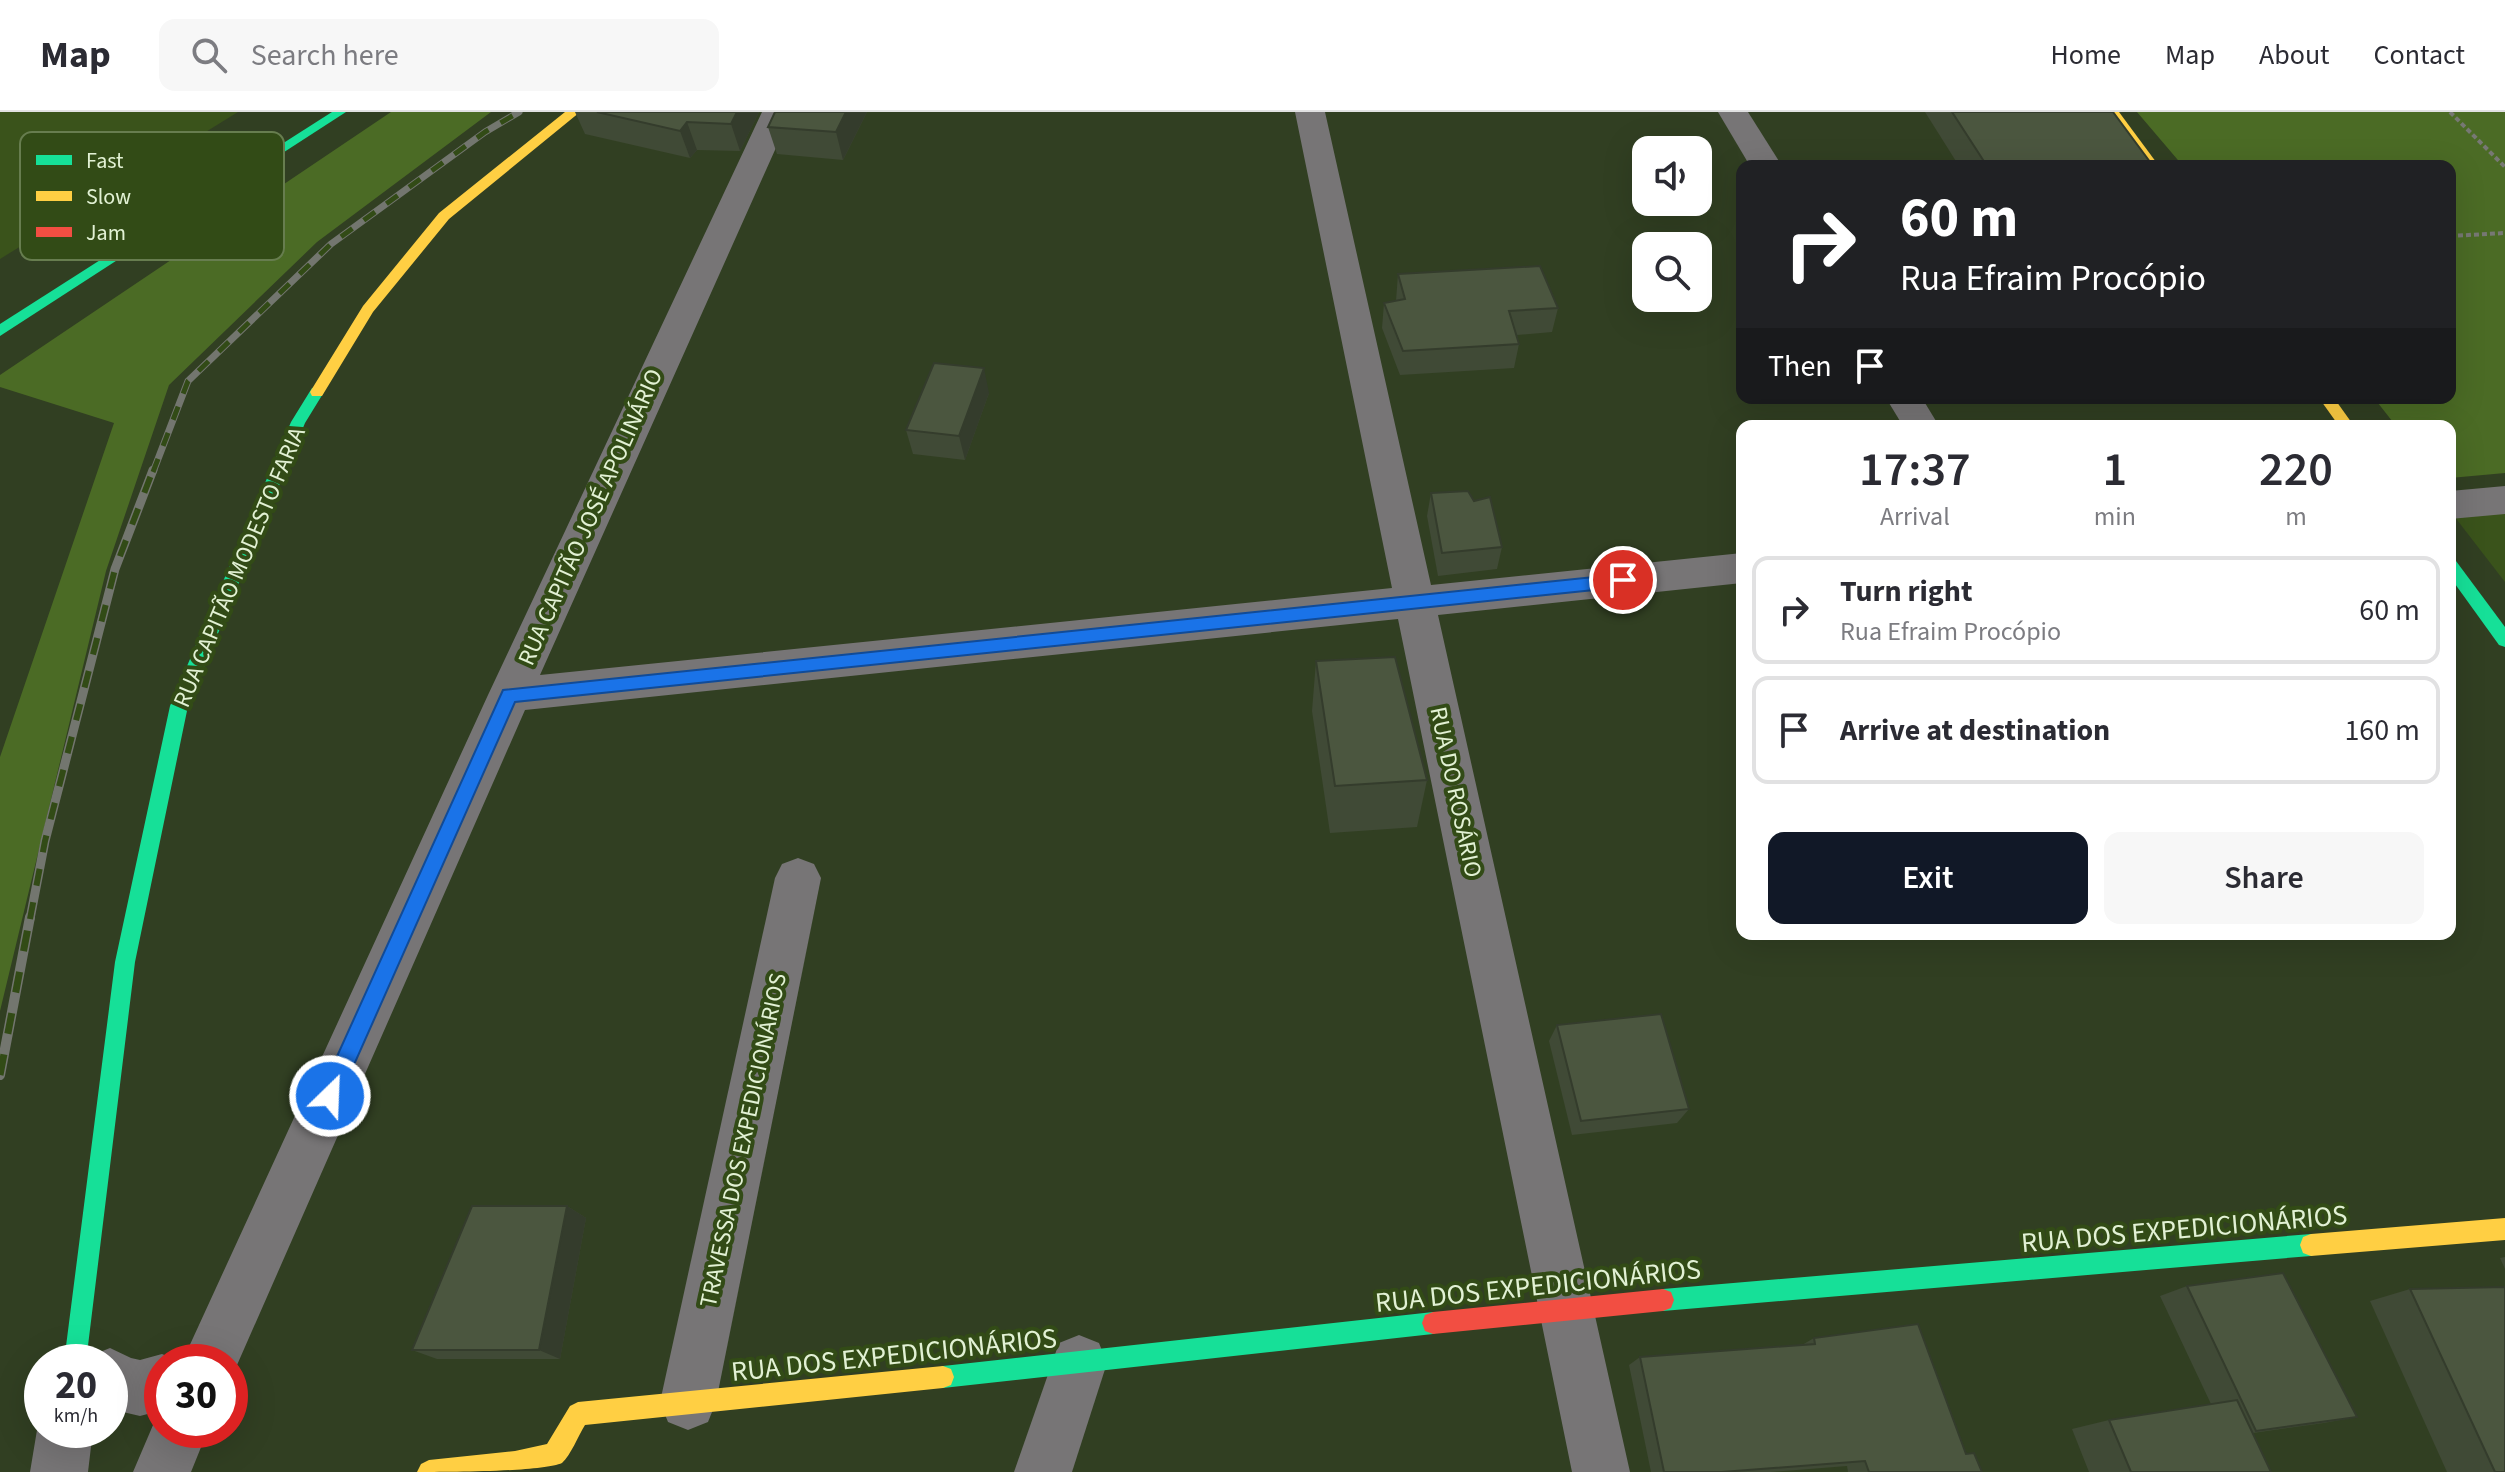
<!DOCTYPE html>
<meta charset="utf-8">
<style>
:root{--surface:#fff;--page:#f7f7f7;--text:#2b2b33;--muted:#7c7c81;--line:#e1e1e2;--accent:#111827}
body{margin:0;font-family:"Source Sans 3",sans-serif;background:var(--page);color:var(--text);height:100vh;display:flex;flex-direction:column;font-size:30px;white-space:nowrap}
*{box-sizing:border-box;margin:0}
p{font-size:26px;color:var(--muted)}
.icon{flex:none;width:44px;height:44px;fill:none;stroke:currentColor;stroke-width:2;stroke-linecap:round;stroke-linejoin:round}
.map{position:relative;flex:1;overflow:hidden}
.drawer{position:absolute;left:1736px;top:308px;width:720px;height:520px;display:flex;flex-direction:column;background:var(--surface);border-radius:16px;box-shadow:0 8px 32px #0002}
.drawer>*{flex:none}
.top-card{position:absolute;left:1736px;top:48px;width:720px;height:244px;border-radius:16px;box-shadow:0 8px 32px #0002;background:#202124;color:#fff;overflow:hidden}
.controls{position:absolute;left:1632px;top:24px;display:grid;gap:16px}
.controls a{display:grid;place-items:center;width:80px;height:80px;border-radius:16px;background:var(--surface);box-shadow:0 8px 32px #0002;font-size:40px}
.speed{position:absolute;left:24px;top:1232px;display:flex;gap:16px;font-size:40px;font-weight:700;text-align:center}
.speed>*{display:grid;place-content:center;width:104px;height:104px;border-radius:50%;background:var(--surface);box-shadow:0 8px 32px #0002;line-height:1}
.speed small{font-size:20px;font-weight:400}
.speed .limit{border:12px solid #d22;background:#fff;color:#111}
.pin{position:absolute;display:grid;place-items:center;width:68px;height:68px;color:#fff;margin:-34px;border:4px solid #fff;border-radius:50%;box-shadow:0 2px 8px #0007}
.me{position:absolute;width:88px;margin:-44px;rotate:24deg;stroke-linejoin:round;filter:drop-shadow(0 0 6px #0008)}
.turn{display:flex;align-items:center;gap:28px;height:168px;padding:0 32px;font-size:36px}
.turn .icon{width:104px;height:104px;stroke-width:2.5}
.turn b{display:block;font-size:56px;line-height:68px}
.then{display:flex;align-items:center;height:76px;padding:0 32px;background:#0003;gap:16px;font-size:30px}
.eta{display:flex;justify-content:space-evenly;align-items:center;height:136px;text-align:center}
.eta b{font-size:48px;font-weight:600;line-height:56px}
.button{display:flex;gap:16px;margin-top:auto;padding:16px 32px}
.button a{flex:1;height:92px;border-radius:16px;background:var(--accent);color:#fff;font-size:32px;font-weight:600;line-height:92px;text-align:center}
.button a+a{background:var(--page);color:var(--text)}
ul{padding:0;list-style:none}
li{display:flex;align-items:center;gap:24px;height:108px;margin:0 16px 12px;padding:0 16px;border:4px solid var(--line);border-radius:16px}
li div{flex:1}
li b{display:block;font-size:30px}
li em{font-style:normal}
header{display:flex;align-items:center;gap:48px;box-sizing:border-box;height:112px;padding:0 40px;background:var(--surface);border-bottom:2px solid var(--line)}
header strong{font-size:38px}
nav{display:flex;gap:44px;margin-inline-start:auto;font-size:28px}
.search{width:560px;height:72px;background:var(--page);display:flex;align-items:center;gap:20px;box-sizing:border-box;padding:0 28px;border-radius:16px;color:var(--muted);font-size:30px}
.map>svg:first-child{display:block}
.built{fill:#3a531b}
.green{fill:#4b6b25}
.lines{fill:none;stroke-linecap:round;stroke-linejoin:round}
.path{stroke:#777874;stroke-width:4;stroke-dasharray:5 3;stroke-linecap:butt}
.street{fill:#777576;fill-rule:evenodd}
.fast{fill:#16e098;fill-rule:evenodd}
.slow{fill:#ffcf43;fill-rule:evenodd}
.jam{fill:#f24e42;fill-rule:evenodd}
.rail-far2-casing{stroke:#73766f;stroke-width:7}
.rail-far1-casing{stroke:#73766f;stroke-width:9}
.rail-casing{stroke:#73766f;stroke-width:10}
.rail-far2{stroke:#324b16;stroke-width:5;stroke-dasharray:14;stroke-linecap:butt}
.rail-far1{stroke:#324b16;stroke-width:6;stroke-dasharray:17;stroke-linecap:butt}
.rail{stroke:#324b16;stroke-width:7;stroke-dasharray:21;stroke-linecap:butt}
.wall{fill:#404a36}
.shaded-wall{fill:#343c2c}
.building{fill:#4b563f;stroke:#343c2c;stroke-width:2}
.route{fill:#1a73e8;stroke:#114b97;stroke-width:2}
.labels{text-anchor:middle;stroke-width:8;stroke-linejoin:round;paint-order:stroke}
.street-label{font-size:24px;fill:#e2f1d4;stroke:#324b16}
.near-street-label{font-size:28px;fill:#e2f1d4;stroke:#324b16}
.key{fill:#324b16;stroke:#677d4f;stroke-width:2}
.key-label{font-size:22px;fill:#e2f1d4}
</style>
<header>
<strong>Map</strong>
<div class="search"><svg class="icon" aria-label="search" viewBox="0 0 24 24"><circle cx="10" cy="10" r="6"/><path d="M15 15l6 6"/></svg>Search here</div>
<nav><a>Home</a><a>Map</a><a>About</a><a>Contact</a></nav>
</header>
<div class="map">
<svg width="2505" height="1360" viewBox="0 0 2505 1360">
<rect width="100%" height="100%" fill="#313f22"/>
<!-- built -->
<g class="built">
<polygon points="0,0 238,0 0,147"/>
<polygon points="2505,400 2505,470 2454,404"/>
</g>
<!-- green -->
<g class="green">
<polygon points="391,0 491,0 317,130 169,273 106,459 0,899 0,645 114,311 0,275 0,263"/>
<polygon points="2137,0 2505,0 2505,361 2450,366 2450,314 2396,314 2374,286 2450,286 2450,54 2183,54"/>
</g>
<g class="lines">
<!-- path -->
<g class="path">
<polyline points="2450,0 2505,55"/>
<polyline points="2450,124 2505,121"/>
</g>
<!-- street -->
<g class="street">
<polygon points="762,0 792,0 540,563 1392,476 1295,0 1325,0 1431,473 1742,441 1742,471 1438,503 1630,1360 1572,1360 1398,507 525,598 230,1269 230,1250 182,1250 488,583"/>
<polygon points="1718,0 1748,0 1782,54 1750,54"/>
<polygon points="1886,286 1922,286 1939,314 1903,314"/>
<polygon points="2505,374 2505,402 2450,407 2450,379"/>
<polygon points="798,746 814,752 821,766 716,1290 708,1310 688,1318 668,1310 660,1290 775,766 782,752"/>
<polygon points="1079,1223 1099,1231 1107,1251 1072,1360 1014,1360 1059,1231"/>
<polygon points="110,1236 131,1246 140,1248 162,1242 181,1250 162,1250 162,1318 208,1318 191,1360 133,1360 159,1299 140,1304 110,1297 110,1250 88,1250 90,1244"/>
<polygon points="42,1305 42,1318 93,1318 88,1360 30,1360 37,1318"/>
</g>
<!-- fast -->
<g class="fast">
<polygon points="332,0 346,0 0,224 0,212"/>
<polygon points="317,275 324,280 305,311 188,594 135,850 86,1250 64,1250 115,850 170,594 291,310 312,276"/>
<polygon points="2450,447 2456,449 2505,515 2505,535 2499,533 2450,465"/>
<polygon points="2311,1122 2319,1125 2322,1133 2319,1141 2311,1144 1663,1199 1655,1196 1652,1188 1655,1180 1663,1177"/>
<polygon points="1433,1200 1441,1203 1444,1211 1441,1219 1433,1222 943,1276 935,1273 932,1265 935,1257 943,1254"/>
</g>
<!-- slow -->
<g class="slow">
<polygon points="565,0 580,0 449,107 373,200 322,284 312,284 310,280 363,194 439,101"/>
<polygon points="2107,0 2119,0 2159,54 2146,54"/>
<polygon points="2319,286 2334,286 2354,314 2339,314"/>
<polygon points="2505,1106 2505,1128 2311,1144 2303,1141 2300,1133 2303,1125 2311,1122"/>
<path d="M943,1254L951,1257L954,1265L951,1273L943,1276L585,1313C578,1324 571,1343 562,1351C542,1360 446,1360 417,1360L421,1352L429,1348L515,1339L547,1332L570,1294L578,1290Z"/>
</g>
<!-- jam -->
<polygon class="jam" points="1663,1177 1671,1180 1674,1188 1671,1196 1663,1199 1433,1222 1425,1219 1422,1211 1425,1203 1433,1200"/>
<defs>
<polyline id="rail-far2" points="153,360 188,269 331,132 485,20 519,0"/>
<polyline id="rail-far1" points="30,807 45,729 115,457 153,358"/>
<polyline id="rail" points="0,963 30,805"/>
</defs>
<!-- rail-far2 casing -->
<use href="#rail-far2" class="rail-far2-casing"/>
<!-- rail-far1 casing -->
<use href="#rail-far1" class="rail-far1-casing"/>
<!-- rail casing -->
<use href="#rail" class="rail-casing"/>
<!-- rail-far2 -->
<use href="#rail-far2" class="rail-far2"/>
<!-- rail-far1 -->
<use href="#rail-far1" class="rail-far1"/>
<!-- rail -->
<use href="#rail" class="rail"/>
</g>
<!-- wall -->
<g class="wall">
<polygon points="575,0 759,0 740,39 697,38 690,46 585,22"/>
<polygon points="775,0 867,0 843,48 777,42 768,15"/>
<polygon points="1925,0 2113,0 2153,54 1959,54"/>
<polygon points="1398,162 1558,196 1552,220 1517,223 1519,232 1514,256 1400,263 1382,216 1384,191 1396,189"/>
<polygon points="989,281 965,348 913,342 906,318"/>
<polygon points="1431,381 1502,435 1497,457 1438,464 1427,404"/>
<polygon points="1316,549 1427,668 1417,715 1330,721 1312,599"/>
<polygon points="1557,913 1689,997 1677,1011 1572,1023 1549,929"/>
<polygon points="567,1094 586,1106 560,1247 437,1247 412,1238"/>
<polygon points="2505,1145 2505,1157 2500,1146"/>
<polygon points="2187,1174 2357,1305 2324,1311 2253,1321 2271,1360 2089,1360 2072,1317 2109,1308 2211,1292 2160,1184"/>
<polygon points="2410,1177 2505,1360 2447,1360 2370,1189"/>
<polygon points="1814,1226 1966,1342 1982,1360 1848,1360 1847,1354 1771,1360 1651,1360 1629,1253 1640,1245 1802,1233"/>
</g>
<!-- shaded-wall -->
<g class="shaded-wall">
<polygon points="737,0 759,0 740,39 731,12"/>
<polygon points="846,0 867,0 843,48 836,20"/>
<polygon points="687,10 697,38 690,46 680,19"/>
<polygon points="984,256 989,281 965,348 959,324"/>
<polygon points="567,1094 586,1106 560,1247 539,1238"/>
</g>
<!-- building -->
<g class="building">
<polygon points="597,0 737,0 731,12 687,10 680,19"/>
<polygon points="775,0 846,0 836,20 768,15"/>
<polygon points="1952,0 2113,0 2153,54 1987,54"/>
<polygon points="1540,154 1558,196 1509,199 1519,232 1403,239 1384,191 1405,187 1398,162"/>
<polygon points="934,251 984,256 959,324 906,318"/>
<polygon points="1468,379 1474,389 1490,385 1502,435 1442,441 1431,381"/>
<polygon points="1395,545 1427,668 1335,674 1316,549"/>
<polygon points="1661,902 1689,997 1581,1009 1557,913"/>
<polygon points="472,1094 567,1094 539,1238 412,1238"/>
<polygon points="2283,1161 2357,1305 2256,1319 2187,1174"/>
<polygon points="2505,1175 2505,1360 2495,1360 2410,1177"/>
<polygon points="1918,1212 1966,1342 1974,1341 1982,1360 1869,1360 1865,1349 1722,1360 1664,1360 1640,1245 1815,1232 1814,1226"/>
<polygon points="2237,1288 2271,1360 2131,1360 2109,1308"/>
</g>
<!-- route -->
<polygon class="route" points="1623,462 1631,468 1623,475 515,590 337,991 330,994 322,991 319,984 503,578"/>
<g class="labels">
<!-- street labels -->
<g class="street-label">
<text transform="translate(590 405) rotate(-66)" y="8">RUA CAPITÃO JOSÉ APOLINÁRIO</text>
<text transform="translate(239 455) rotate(-67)" y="8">RUA CAPITÃO MODESTO FARIA</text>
<text transform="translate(1456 680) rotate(78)" y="8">RUA DO ROSÁRIO</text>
<text transform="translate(743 1028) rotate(-78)" y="8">TRAVESSA DOS EXPEDICIONÁRIOS</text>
</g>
<!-- near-street labels -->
<g class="near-street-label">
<text transform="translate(2184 1116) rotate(-5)" y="10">RUA DOS EXPEDICIONÁRIOS</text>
<text transform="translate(1538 1173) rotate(-6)" y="10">RUA DOS EXPEDICIONÁRIOS</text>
<text transform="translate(894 1242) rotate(-6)" y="10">RUA DOS EXPEDICIONÁRIOS</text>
</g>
</g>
<!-- legend -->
<rect x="20" y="20" width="264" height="128" rx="12" class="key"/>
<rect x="36" y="43" width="36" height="10" fill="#16e098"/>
<rect x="36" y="79" width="36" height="10" fill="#ffcf43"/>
<rect x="36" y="115" width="36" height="10" fill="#f24e42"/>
<g class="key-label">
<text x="86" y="56">Fast</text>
<text x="86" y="92">Slow</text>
<text x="86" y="128">Jam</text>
</g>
</svg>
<div class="controls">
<a><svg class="icon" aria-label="sound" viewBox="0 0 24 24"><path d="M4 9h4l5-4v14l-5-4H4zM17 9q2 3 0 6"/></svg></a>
<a><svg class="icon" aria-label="search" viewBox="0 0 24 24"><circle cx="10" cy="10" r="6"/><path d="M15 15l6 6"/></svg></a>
</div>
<div class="speed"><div>20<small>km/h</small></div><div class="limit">30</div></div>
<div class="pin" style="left:1623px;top:468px;background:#d93025"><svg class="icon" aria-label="arrive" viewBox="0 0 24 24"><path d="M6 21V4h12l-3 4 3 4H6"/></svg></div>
<svg class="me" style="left:330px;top:984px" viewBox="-20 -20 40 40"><circle r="17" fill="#1a73e8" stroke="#fff" stroke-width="3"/><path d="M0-11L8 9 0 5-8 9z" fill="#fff"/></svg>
<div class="top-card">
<div class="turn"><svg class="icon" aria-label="right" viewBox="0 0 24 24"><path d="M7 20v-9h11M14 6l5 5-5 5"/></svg><div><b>60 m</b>Rua Efraim Procópio</div></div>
<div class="then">Then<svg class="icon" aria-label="arrive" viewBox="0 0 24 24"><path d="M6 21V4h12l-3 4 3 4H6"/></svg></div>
</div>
<section class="drawer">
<div class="eta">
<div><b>17:37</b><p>Arrival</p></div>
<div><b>1</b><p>min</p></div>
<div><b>220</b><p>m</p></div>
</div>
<ul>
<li><svg class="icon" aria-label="right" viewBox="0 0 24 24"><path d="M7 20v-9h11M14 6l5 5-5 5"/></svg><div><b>Turn right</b><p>Rua Efraim Procópio</p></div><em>60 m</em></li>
<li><svg class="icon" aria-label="arrive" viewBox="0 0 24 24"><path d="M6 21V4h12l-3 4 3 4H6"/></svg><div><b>Arrive at destination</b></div><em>160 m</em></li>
</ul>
<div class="button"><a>Exit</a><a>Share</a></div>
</section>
</div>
